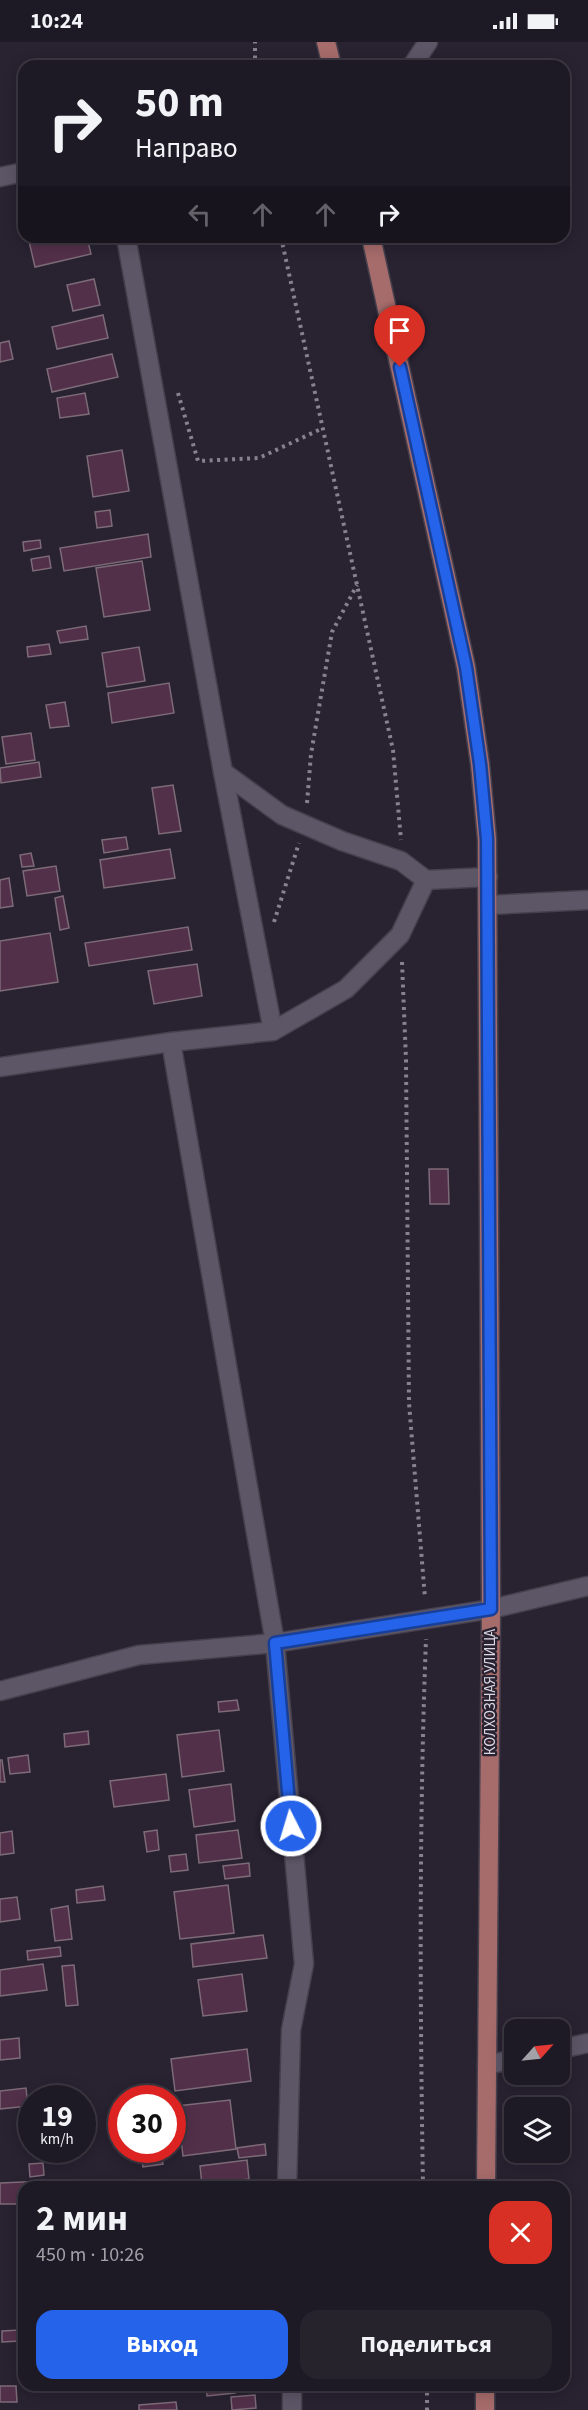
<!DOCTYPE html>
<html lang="ru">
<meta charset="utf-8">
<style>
:root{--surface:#1e1a25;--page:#26232d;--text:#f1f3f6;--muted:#a1a1a7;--line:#3c3842;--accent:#2563eb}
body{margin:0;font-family:"Source Sans 3",sans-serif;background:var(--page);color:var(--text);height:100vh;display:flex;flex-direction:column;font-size:22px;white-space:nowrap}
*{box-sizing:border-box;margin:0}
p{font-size:20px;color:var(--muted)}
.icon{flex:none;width:33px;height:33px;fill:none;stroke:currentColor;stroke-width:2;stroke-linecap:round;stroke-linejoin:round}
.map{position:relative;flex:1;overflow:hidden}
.panel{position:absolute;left:18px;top:2139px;width:552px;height:210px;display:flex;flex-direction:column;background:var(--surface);border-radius:18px;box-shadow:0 3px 15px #0003,0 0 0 2px var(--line)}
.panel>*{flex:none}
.top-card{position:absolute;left:18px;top:18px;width:552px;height:183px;border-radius:18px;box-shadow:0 3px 15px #0003,0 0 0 2px var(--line);background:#1e1a25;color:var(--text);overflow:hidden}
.needle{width:39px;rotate:63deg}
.fabs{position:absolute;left:504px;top:1977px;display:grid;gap:12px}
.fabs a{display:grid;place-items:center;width:66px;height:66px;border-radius:12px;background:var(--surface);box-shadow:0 3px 15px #0003,0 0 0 2px var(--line);font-size:30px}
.speed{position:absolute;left:18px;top:2043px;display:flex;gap:12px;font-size:30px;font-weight:700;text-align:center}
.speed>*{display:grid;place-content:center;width:78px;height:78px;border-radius:50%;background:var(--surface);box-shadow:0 3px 15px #0003,0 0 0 2px var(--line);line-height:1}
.speed small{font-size:15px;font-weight:400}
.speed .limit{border:9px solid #d22;background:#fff;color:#111}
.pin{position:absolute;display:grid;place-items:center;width:51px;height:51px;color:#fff;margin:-62px -26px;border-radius:50% 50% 50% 0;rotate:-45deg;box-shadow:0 0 6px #0007}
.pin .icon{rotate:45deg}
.me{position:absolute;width:66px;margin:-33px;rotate:355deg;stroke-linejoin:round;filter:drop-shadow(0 0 4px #0008)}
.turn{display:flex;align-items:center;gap:21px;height:126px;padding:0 18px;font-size:27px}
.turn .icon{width:78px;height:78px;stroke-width:2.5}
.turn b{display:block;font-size:42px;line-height:51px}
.lanes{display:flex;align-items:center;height:57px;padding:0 18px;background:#0003;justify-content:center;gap:30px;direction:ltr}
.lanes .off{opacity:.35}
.round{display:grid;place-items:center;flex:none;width:63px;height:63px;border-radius:18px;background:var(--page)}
.head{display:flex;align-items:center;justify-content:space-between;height:102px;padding:0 18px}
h1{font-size:36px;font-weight:700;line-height:45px}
.cta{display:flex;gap:12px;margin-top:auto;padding:12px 18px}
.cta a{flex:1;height:69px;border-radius:18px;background:var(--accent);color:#fff;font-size:24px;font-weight:700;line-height:69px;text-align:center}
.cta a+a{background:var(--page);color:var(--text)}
.status{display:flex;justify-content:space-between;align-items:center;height:42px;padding:0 30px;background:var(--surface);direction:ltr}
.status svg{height:16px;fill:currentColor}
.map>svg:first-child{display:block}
.building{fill:#53304a;stroke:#7d6b78;stroke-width:1.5}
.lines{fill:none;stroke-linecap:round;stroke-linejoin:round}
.minor-casing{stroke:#46404d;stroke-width:21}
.major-casing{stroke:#46404d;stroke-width:21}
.path{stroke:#87828f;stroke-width:4;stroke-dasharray:3 4.5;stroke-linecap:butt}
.minor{stroke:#5c5667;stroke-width:18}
.major{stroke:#a66b6b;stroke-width:18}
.route-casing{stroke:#184099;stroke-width:15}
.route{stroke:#2563eb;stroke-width:10}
.labels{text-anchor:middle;stroke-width:4.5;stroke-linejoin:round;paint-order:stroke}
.street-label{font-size:15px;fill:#dbd7e2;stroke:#282231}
</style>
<div class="status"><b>10:24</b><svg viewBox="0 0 49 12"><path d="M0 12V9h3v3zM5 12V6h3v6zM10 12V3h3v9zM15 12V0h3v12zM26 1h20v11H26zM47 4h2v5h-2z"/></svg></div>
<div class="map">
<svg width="588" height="2368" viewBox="0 0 588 2368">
<rect width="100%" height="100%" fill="#282231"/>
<!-- building -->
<g class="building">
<polygon points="24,175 24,184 19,185 17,176"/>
<polygon points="28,195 87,195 91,212 35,225"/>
<polygon points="94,237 100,263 73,269 67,243"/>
<polygon points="103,273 108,296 57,307 52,285"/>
<polygon points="9,299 13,317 0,320 0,301"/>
<polygon points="112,312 118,335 52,350 47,327"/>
<polygon points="85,351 89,372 60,376 57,356"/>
<polygon points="122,408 129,449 93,455 87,414"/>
<polygon points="110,468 112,484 97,486 95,470"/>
<polygon points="148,492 151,515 64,529 60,506"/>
<polygon points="40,498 41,506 24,509 23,500"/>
<polygon points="49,514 51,526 33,529 31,517"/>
<polygon points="142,519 150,568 104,575 96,526"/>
<polygon points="86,584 88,597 60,601 57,589"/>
<polygon points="49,602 51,612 28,615 27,605"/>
<polygon points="139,605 145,639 107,645 102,611"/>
<polygon points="169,641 174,671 112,681 108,651"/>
<polygon points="65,660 69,684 50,686 46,663"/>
<polygon points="31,691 35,718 6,722 2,695"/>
<polygon points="39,720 41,735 1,741 0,726"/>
<polygon points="173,743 181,789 159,792 152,746"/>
<polygon points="126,795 128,807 104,811 102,798"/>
<polygon points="170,807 175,836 104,846 100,818"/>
<polygon points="31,811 34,824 22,825 20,813"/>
<polygon points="56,824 60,849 27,854 23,829"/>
<polygon points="9,836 13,864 0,866 0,838"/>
<polygon points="63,854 69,886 60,888 55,856"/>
<polygon points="188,885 192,908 89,924 85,901"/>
<polygon points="50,891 58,940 0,949 0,899"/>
<polygon points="197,922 202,954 154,962 148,929"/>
<polygon points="429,1127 448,1127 449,1162 430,1162"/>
<polygon points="237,1658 239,1668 219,1670 218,1660"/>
<polygon points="219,1688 224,1729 182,1735 177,1693"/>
<polygon points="88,1689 89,1702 65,1705 64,1692"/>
<polygon points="28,1713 30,1730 10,1732 8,1716"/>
<polygon points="0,1718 2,1718 5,1740 0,1740"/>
<polygon points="166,1732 169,1758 114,1765 110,1739"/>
<polygon points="231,1742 235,1779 194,1785 189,1748"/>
<polygon points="157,1788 159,1808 147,1810 144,1790"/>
<polygon points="238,1788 242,1816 199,1821 196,1793"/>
<polygon points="12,1789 14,1811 0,1813 0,1791"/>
<polygon points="186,1812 188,1828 171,1830 169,1814"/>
<polygon points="249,1821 250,1834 225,1837 223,1824"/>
<polygon points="228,1843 234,1891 180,1897 174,1850"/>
<polygon points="103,1844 105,1858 77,1861 76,1848"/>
<polygon points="17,1855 20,1877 0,1880 0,1857"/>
<polygon points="68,1864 72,1897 55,1899 51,1867"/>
<polygon points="263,1893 267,1916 193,1925 191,1902"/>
<polygon points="60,1905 61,1914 28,1918 27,1909"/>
<polygon points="43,1922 47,1948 0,1954 0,1928"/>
<polygon points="74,1923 78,1963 66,1964 62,1924"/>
<polygon points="242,1932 247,1969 203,1974 198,1938"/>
<polygon points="19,1996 20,2016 0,2018 0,1998"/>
<polygon points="247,2007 251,2039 175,2049 171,2017"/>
<polygon points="26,2046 28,2064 0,2067 0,2049"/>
<polygon points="230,2058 236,2107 183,2114 177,2064"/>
<polygon points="265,2102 266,2113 239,2116 237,2106"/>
<polygon points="140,2108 161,2108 163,2122 143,2125"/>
<polygon points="247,2118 249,2137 202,2143 200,2124"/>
<polygon points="43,2121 44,2133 30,2135 29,2122"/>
<polygon points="45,2139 45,2145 24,2145 24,2162 0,2162 0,2141"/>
<polygon points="20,2288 20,2299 2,2300 2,2289"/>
<polygon points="206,2343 235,2343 235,2351 207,2354"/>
<polygon points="0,2344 16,2344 17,2360 0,2360"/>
<polygon points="255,2353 256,2366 232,2368 231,2355"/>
<polygon points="176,2360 177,2368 139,2368 139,2363"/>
</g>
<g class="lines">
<defs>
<g id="minor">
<polyline points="412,24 428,0"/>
<polyline points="0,135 24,130"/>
<polyline points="223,730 282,773 342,799 401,819 426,838"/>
<polyline points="488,863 588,858"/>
<polyline points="273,989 346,947 400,893 426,838 488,835"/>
<polyline points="171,1000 275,1601 304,1922 291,1988 287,2145"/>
<polyline points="0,1025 171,1000 273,989 223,730 126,195"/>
<polyline points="0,1649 139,1613 275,1601 491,1567 588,1544"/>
<polyline points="560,2007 588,2001"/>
<polyline points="487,2023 514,2017"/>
<polyline points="292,2368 292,2343"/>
</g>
<g id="major">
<polyline points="326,0 332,24"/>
<polyline points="371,195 466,625 480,722 487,797 491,1567 486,2145"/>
<polyline points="485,2368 485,2343"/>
</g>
</defs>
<!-- minor casing -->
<use href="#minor" class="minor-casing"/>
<!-- major casing -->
<use href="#major" class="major-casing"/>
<!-- path -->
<g class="path">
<polyline points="255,24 255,0"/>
<polyline points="281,195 393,708 401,798"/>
<polyline points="178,351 198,419 259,416 323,386"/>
<polyline points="307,761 311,712 332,590 357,543"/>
<polyline points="274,880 299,801"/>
<polyline points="402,920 406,1018 409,1361 425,1556"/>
<path d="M423,2145C420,1962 419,1780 426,1597"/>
<polyline points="427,2343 427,2368"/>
</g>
<!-- minor -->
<use href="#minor" class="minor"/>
<!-- major -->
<use href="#major" class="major"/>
</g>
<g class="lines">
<defs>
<polyline id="route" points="291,1784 275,1601 491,1567 487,797 480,722 466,625 400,325"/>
</defs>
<!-- route casing -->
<use href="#route" class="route-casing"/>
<!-- route -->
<use href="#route" class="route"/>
</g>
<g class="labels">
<!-- street labels -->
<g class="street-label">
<text transform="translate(490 1650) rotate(-90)" y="5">КОЛХОЗНАЯ УЛИЦА</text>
</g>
</g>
</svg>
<div class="fabs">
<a><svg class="needle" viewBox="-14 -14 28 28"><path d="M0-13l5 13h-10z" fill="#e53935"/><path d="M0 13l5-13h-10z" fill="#a1a1a7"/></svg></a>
<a><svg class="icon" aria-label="layers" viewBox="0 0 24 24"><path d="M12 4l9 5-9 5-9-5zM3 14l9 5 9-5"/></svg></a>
</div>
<div class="speed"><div>19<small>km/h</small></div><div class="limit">30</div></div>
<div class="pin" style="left:400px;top:325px;background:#d93025"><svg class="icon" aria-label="arrive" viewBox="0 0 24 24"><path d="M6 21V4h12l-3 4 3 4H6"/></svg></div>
<svg class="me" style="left:291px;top:1784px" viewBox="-20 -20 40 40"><circle r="17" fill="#2563eb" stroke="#fff" stroke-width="3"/><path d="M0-11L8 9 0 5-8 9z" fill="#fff"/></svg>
<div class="top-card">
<div class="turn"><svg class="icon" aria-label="right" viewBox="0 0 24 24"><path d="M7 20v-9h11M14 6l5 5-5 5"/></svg><div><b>50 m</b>Направо</div></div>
<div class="lanes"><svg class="icon off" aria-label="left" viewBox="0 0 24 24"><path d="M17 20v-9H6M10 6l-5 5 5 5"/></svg><svg class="icon off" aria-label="ahead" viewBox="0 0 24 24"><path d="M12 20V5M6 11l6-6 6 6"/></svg><svg class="icon off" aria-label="ahead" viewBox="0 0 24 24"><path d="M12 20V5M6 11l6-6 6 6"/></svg><svg class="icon" aria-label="right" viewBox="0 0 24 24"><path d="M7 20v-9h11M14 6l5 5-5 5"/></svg></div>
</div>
<section class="panel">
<div class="head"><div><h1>2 мин</h1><p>450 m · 10:26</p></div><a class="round" style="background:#d93025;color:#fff"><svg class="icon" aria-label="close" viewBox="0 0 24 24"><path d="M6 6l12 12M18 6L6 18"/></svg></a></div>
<div class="cta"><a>Выход</a><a>Поделиться</a></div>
</section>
</div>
